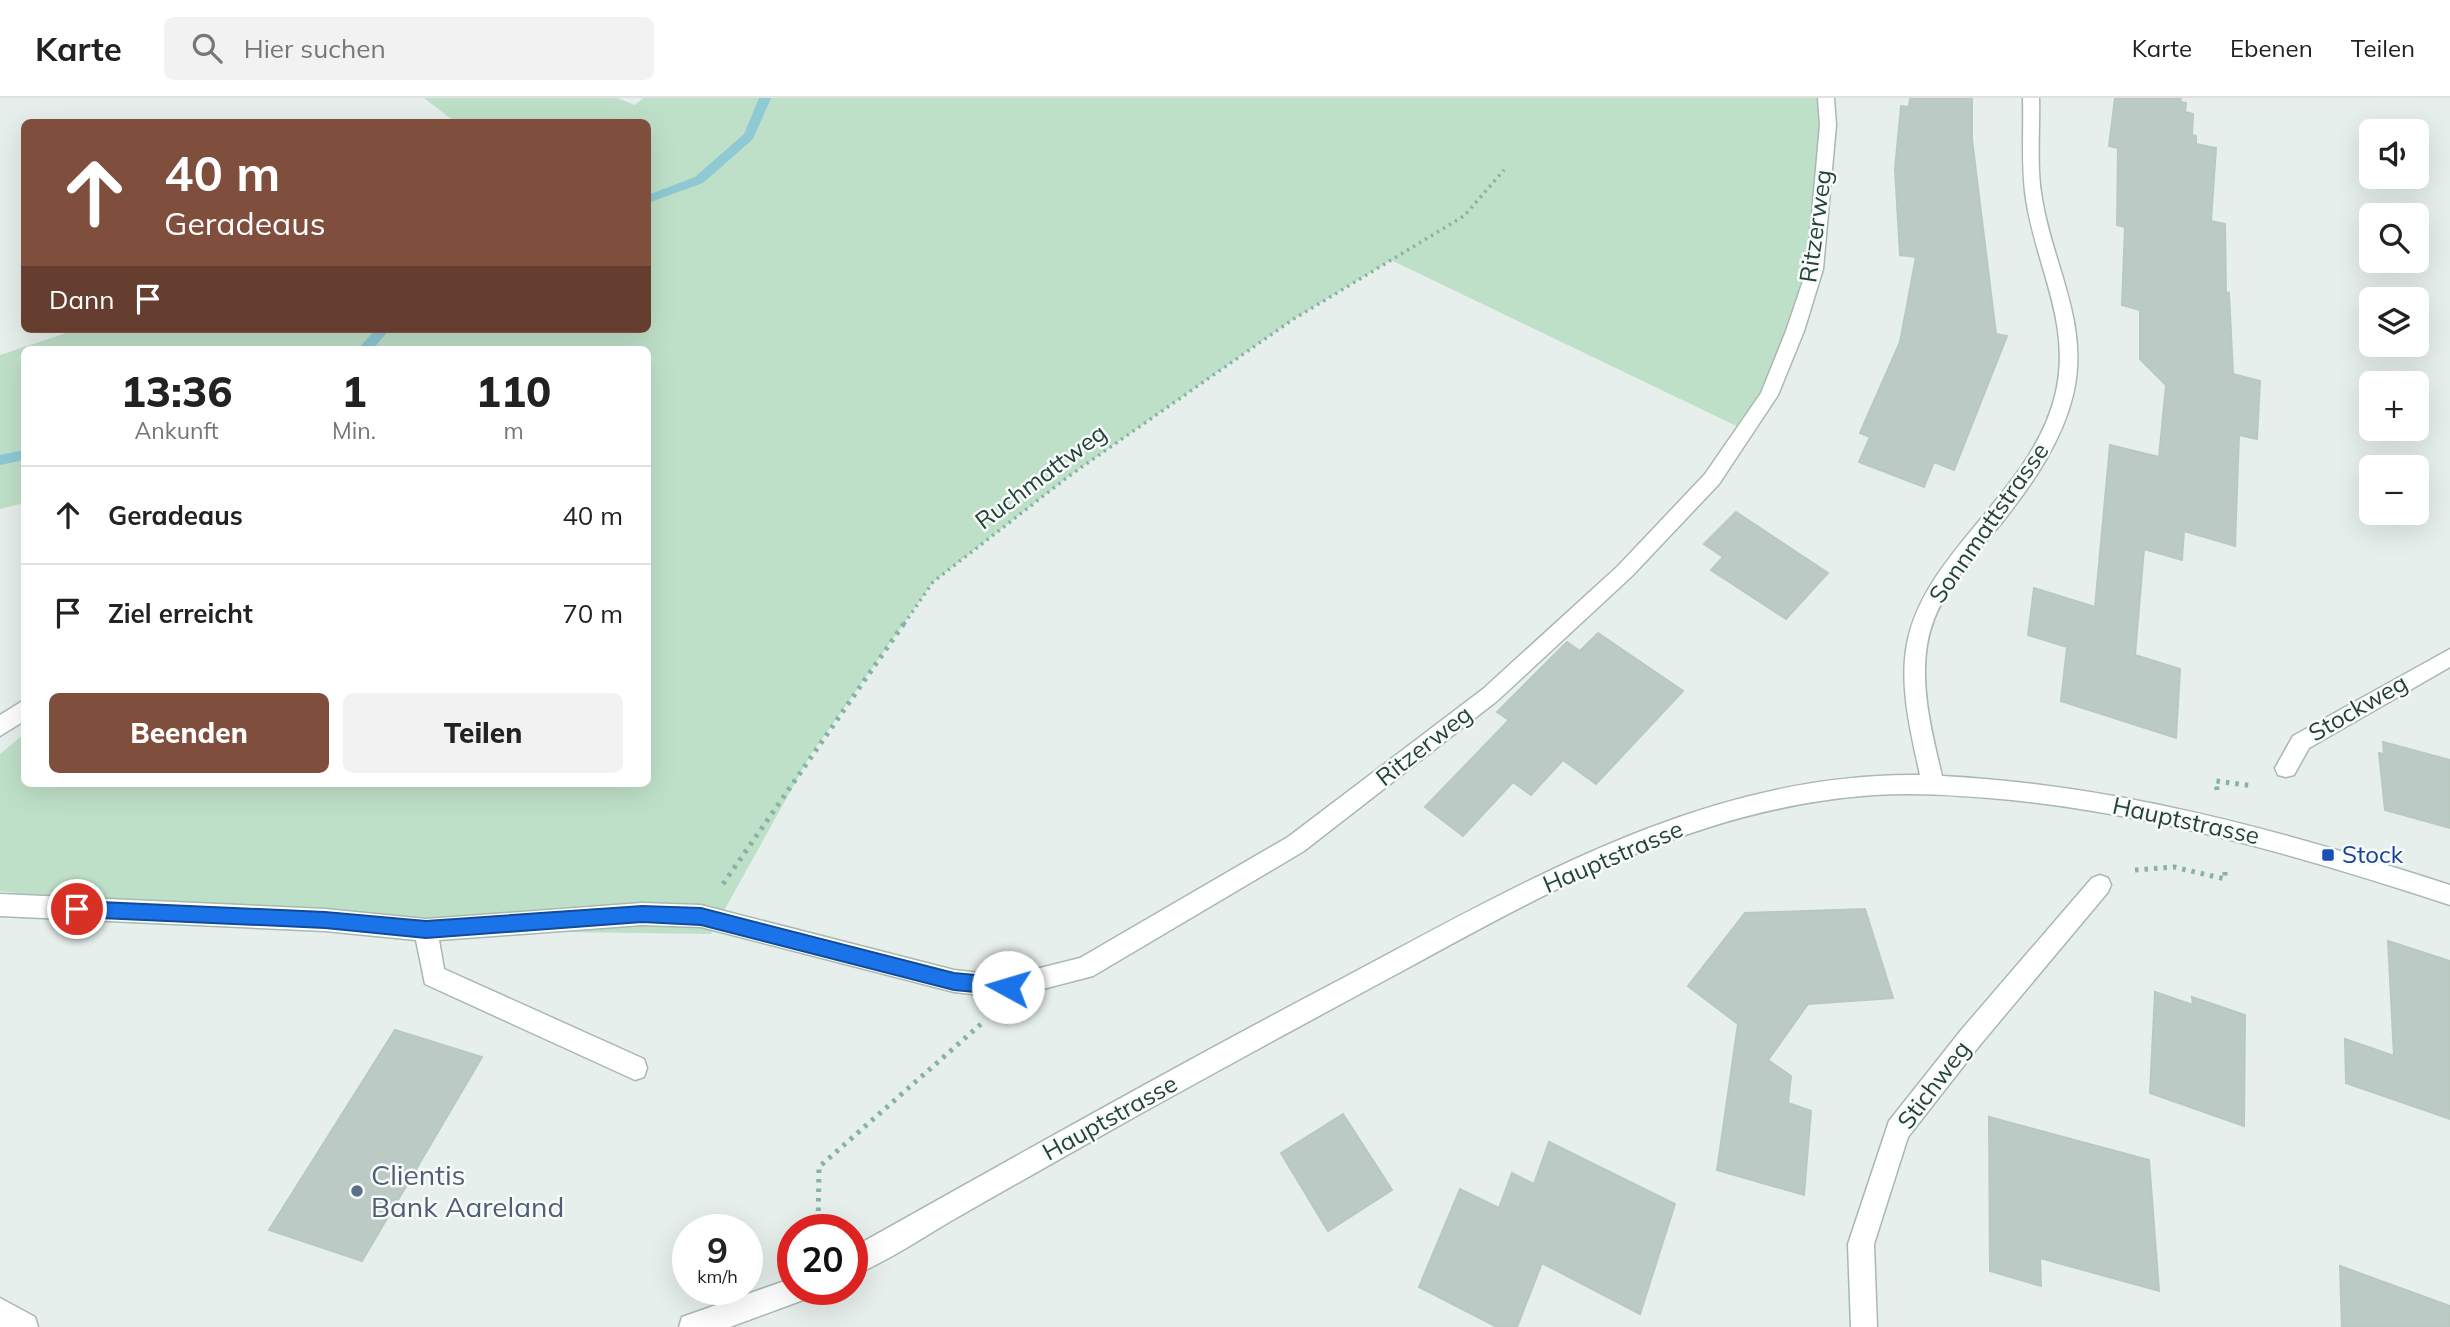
<!DOCTYPE html>
<html lang="de">
<meta charset="utf-8">
<style>
:root{--surface:#fff;--page:#f2f2f2;--text:#222;--muted:#767676;--line:#e0e0e0;--accent:#804e3d}
body{margin:0;font-family:Mulish,sans-serif;background:var(--page);color:var(--text);height:100vh;display:flex;flex-direction:column;font-size:26px;white-space:nowrap}
*{box-sizing:border-box;margin:0}
p{font-size:23px;color:var(--muted)}
.icon{flex:none;width:38px;height:38px;fill:none;stroke:currentColor;stroke-width:2;stroke-linecap:round;stroke-linejoin:round}
.map{position:relative;flex:1;overflow:hidden}
.sheet{position:absolute;left:21px;top:248px;width:630px;height:441px;display:flex;flex-direction:column;background:var(--surface);border-radius:10px;box-shadow:0 7px 28px #0002}
.sheet>*{flex:none}
.hud{position:absolute;left:21px;top:21px;width:630px;height:214px;border-radius:10px;box-shadow:0 7px 28px #0002;background:#804e3d;color:#fff;overflow:hidden}
.controls{position:absolute;left:2359px;top:21px;display:grid;gap:14px}
.controls a{display:grid;place-items:center;width:70px;height:70px;border-radius:10px;background:var(--surface);box-shadow:0 7px 28px #0002;font-size:35px}
.speed{position:absolute;left:672px;top:1116px;display:flex;gap:14px;font-size:35px;font-weight:700;text-align:center}
.speed>*{display:grid;place-content:center;width:91px;height:91px;border-radius:50%;background:var(--surface);box-shadow:0 7px 28px #0002;line-height:1}
.speed small{font-size:18px;font-weight:400}
.speed .limit{border:10px solid #d22;background:#fff;color:#111}
.pin{position:absolute;display:grid;place-items:center;width:60px;height:60px;color:#fff;margin:-30px;border:4px solid #fff;border-radius:50%;box-shadow:0 2px 7px #0007}
.me{position:absolute;width:77px;margin:-38px;rotate:276deg;stroke-linejoin:round;filter:drop-shadow(0 0 5px #0008)}
.turn{display:flex;align-items:center;gap:24px;height:147px;padding:0 28px;font-size:32px}
.turn .icon{width:91px;height:91px;stroke-width:2.5}
.turn b{display:block;font-size:49px;line-height:60px}
.then{display:flex;align-items:center;height:66px;padding:0 28px;background:#0003;gap:14px;font-size:26px}
.eta{display:flex;justify-content:space-evenly;align-items:center;height:119px;text-align:center}
.eta b{font-size:42px;font-weight:800;line-height:49px}
.button{display:flex;gap:14px;margin-top:auto;padding:14px 28px}
.button a{flex:1;height:80px;border-radius:10px;background:var(--accent);color:#fff;font-size:28px;font-weight:800;line-height:80px;text-align:center}
.button a+a{background:var(--page);color:var(--text)}
ul{padding:0;list-style:none}
li{display:flex;align-items:center;gap:21px;height:98px;padding:0 28px;border-top:2px solid var(--line)}
li div{flex:1}
li b{display:block;font-size:26px}
li em{font-style:normal}
header{display:flex;align-items:center;gap:42px;box-sizing:border-box;height:98px;padding:0 35px;background:var(--surface);border-bottom:2px solid var(--line)}
header strong{font-size:33px}
nav{display:flex;gap:38px;margin-inline-start:auto;font-size:24px}
.search{width:490px;height:63px;background:var(--page);display:flex;align-items:center;gap:18px;box-sizing:border-box;padding:0 24px;border-radius:10px;color:var(--muted);font-size:26px}
.map>svg:first-child{display:block}
.green{fill:#bfe0c8}
.lines{fill:none;stroke-linecap:round;stroke-linejoin:round}
.stream{fill:#8ec9d4;fill-rule:evenodd}
.building{fill:#bbcac4;stroke:#b8c9c2;stroke-width:2}
.minor-casing{stroke:#a8b8b2;stroke-width:3}
.path-far1{stroke:#86b3a5;stroke-width:3.5;stroke-dasharray:2.5 4.5;stroke-linecap:butt}
.path{stroke:#86b3a5;stroke-width:5;stroke-dasharray:3.5 6;stroke-linecap:butt}
.minor{fill:#fff;fill-rule:evenodd}
.route{fill:#1a73e8;stroke:#114b97;stroke-width:2}
.transit-dot{fill:#1a4fb4;stroke:#f7fbf9;stroke-width:2.5}
.service-dot{fill:#5c6f8a;stroke:#f7fbf9;stroke-width:2.5}
.labels{text-anchor:middle;stroke-width:5;stroke-linejoin:round;paint-order:stroke}
.street-label{font-size:24px;fill:#24423a;stroke:#f7fbf9}
.transit-label{font-size:24px;fill:#164399;stroke:#f7fbf9;text-anchor:start}
.near-service-label{font-size:28px;fill:#4e5e75;stroke:#f7fbf9;text-anchor:start}
</style>
<header>
<strong>Karte</strong>
<div class="search"><svg class="icon" aria-label="search" viewBox="0 0 24 24"><circle cx="10" cy="10" r="6"/><path d="M15 15l6 6"/></svg>Hier suchen</div>
<nav><a>Karte</a><a>Ebenen</a><a>Teilen</a></nav>
</header>
<div class="map">
<svg width="2450" height="1229" viewBox="0 0 2450 1229">
<rect width="100%" height="100%" fill="#e6efeb"/>
<!-- green -->
<polygon class="green" points="424,0 617,0 635,7 643,0 1832,0 1820,174 1751,335 1391,162 1292,222 1069,378 933,484 810,658 711,836 426,832 181,817 0,793 0,656 24,636 24,686 648,686 648,252 24,252 24,405 0,411 0,257 78,231 648,231 648,24 455,24"/>
<g class="lines">
<!-- stream -->
<g class="stream">
<polygon points="759,0 771,0 753,41 703,85 648,105 648,97 695,79 744,36"/>
<polygon points="376,231 390,231 372,252 357,252"/>
<polygon points="24,352 24,362 0,367 0,357"/>
</g>
</g>
<!-- building -->
<g class="building">
<polygon points="1910,0 1972,0 1972,41 1996,236 2007,238 1954,372 1934,364 1924,389 1859,364 1870,339 1860,335 1900,244 1916,159 1900,157 1895,71 1901,8 1909,9"/>
<polygon points="2115,0 2181,0 2180,4 2186,5 2185,14 2193,16 2192,37 2196,38 2196,46 2216,50 2211,123 2225,126 2226,194 2229,195 2233,276 2260,283 2257,341 2239,337 2235,448 2184,433 2182,462 2144,451 2135,557 2180,571 2176,640 2061,603 2067,549 2028,537 2034,490 2095,509 2110,347 2159,359 2166,287 2140,261 2140,212 2122,207 2125,129 2117,127 2118,50 2109,48"/>
<polygon points="1736,414 1828,475 1786,521 1711,472 1723,459 1704,446"/>
<polygon points="1598,535 1683,593 1596,686 1563,662 1531,697 1513,684 1463,738 1425,709 1509,622 1497,614 1567,544 1580,553"/>
<polygon points="2383,644 2450,662 2450,730 2385,712 2379,655 2384,656"/>
<polygon points="1865,811 1893,900 1808,906 1768,962 1791,978 1788,1005 1811,1013 1804,1097 1717,1072 1738,926 1688,888 1745,815"/>
<polygon points="2388,843 2450,863 2450,1021 2346,985 2345,941 2394,958"/>
<polygon points="2155,894 2193,907 2192,899 2245,917 2244,1028 2150,995"/>
<polygon points="395,932 482,959 362,1163 269,1132"/>
<polygon points="1343,1016 1392,1092 1328,1133 1281,1055"/>
<polygon points="1989,1019 2149,1062 2159,1193 2040,1160 2041,1188 1990,1173"/>
<polygon points="1549,1044 1675,1106 1640,1216 1542,1165 1517,1229 1497,1229 1419,1189 1460,1091 1499,1110 1512,1075 1534,1086"/>
<polygon points="2340,1168 2450,1208 2450,1229 2342,1229"/>
</g>
<g class="lines">
<defs>
<g id="minor">
<polygon points="1818,0 1834,0 1836,27 1823,171 1804,233 1778,297 1719,386 1632,478 1497,603 1304,753 1093,878 1008,900 954,894 701,829 642,827 439,842 444,871 644,961 647,970 644,979 635,982 425,886 416,842 325,833 0,818 0,796 325,811 426,821 642,805 701,807 954,872 1008,878 1080,860 1288,739 1483,591 1618,468 1705,376 1761,295 1786,233 1807,171 1820,27"/>
<path d="M2023,0H2039C2040,33 2036,68 2042,101C2053,168 2090,226 2073,297C2062,342 2035,382 2007,418C1977,457 1935,495 1927,547C1920,591 1932,635 1942,678C2117,687 2284,733 2450,787V807C2307,760 2163,718 2012,702C1966,698 1920,694 1874,697C1700,709 1556,789 1406,871C1317,919 1228,967 1140,1016C1076,1052 1014,1087 951,1123C919,1142 886,1164 852,1178V1150C1016,1058 1179,966 1345,879C1526,783 1709,674 1920,677C1911,635 1899,589 1907,546C1924,454 2030,396 2055,298C2073,227 2036,169 2026,101C2021,68 2024,33 2023,0Z"/>
<polygon points="2450,551 2450,569 2309,650 2294,677 2286,679 2278,677 2275,670 2293,638"/>
<polygon points="24,602 24,623 0,638 0,617"/>
<polygon points="2100,777 2108,780 2111,787 2108,794 1980,947 1908,1039 1874,1146 1877,1229 1851,1229 1848,1146 1889,1023 1962,931 2092,780"/>
<polygon points="793,1180 793,1192 810,1192 806,1201 730,1229 679,1229 682,1219"/>
<polygon points="0,1200 35,1219 38,1229 0,1229"/>
</g>
</defs>
<!-- minor casing -->
<use href="#minor" class="minor-casing"/>
<!-- path-far1 -->
<polyline class="path-far1" points="904,526 933,484 1069,378 1292,222 1464,118 1504,72"/>
<!-- path -->
<g class="path">
<polyline points="2217,692 2216,683 2254,688"/>
<polyline points="2135,772 2174,769 2225,781 2225,770"/>
<polyline points="723,786 905,524"/>
<polyline points="818,1132 819,1069 981,926"/>
</g>
<!-- minor -->
<use href="#minor" class="minor"/>
</g>
<!-- route -->
<polygon class="route" points="77,803 325,814 426,823 642,808 701,810 954,875 1008,880 1015,883 1017,889 1015,895 1008,897 954,892 701,827 642,824 426,840 325,830 77,819 71,817 69,811 71,805"/>
<!-- markers -->
<rect class="transit-dot" x="2321" y="750" width="14" height="14" rx="3.5"/>
<circle class="service-dot" cx="357" cy="1093" r="7"/>
<g class="labels">
<!-- street labels -->
<g class="street-label">
<text transform="translate(1816 128) rotate(-82)" y="8">Ritzerweg</text>
<text transform="translate(1041 379) rotate(-37)" y="8">Ruchmattweg</text>
<text transform="translate(1989 425) rotate(-55)" y="8">Sonnmattstrasse</text>
<text transform="translate(2358 610) rotate(-30)" y="8">Stockweg</text>
<text transform="translate(1424 648) rotate(-38)" y="8">Ritzerweg</text>
<text transform="translate(2186 723) rotate(12)" y="8">Hauptstrasse</text>
<text transform="translate(1613 759) rotate(-23)" y="8">Hauptstrasse</text>
<text transform="translate(1934 987) rotate(-53)" y="8">Stichweg</text>
<text transform="translate(1110 1020) rotate(-29)" y="8">Hauptstrasse</text>
</g>
<!-- transit labels -->
<g class="transit-label">
<text x="2342" y="765">Stock</text>
</g>
<!-- near-service labels -->
<g class="near-service-label">
<text x="371" y="1087">Clientis<tspan x="371" dy="32">Bank Aareland</tspan></text>
</g>
</g>
</svg>
<div class="controls">
<a><svg class="icon" aria-label="sound" viewBox="0 0 24 24"><path d="M4 9h4l5-4v14l-5-4H4zM17 9q2 3 0 6"/></svg></a>
<a><svg class="icon" aria-label="search" viewBox="0 0 24 24"><circle cx="10" cy="10" r="6"/><path d="M15 15l6 6"/></svg></a>
<a><svg class="icon" aria-label="layers" viewBox="0 0 24 24"><path d="M12 4l9 5-9 5-9-5zM3 14l9 5 9-5"/></svg></a>
<a>+</a>
<a>−</a>
</div>
<div class="speed"><div>9<small>km/h</small></div><div class="limit">20</div></div>
<div class="pin" style="left:77px;top:811px;background:#d93025"><svg class="icon" aria-label="arrive" viewBox="0 0 24 24"><path d="M6 21V4h12l-3 4 3 4H6"/></svg></div>
<svg class="me" style="left:1008px;top:889px" viewBox="-20 -20 40 40"><circle r="19" fill="#fff"/><path d="M0-13L10 11 0 6-10 11z" fill="#1a73e8"/></svg>
<div class="hud">
<div class="turn"><svg class="icon" aria-label="ahead" viewBox="0 0 24 24"><path d="M12 20V5M6 11l6-6 6 6"/></svg><div><b>40 m</b>Geradeaus</div></div>
<div class="then">Dann<svg class="icon" aria-label="arrive" viewBox="0 0 24 24"><path d="M6 21V4h12l-3 4 3 4H6"/></svg></div>
</div>
<section class="sheet">
<div class="eta">
<div><b>13:36</b><p>Ankunft</p></div>
<div><b>1</b><p>Min.</p></div>
<div><b>110</b><p>m</p></div>
</div>
<ul>
<li><svg class="icon" aria-label="ahead" viewBox="0 0 24 24"><path d="M12 20V5M6 11l6-6 6 6"/></svg><div><b>Geradeaus</b></div><em>40 m</em></li>
<li><svg class="icon" aria-label="arrive" viewBox="0 0 24 24"><path d="M6 21V4h12l-3 4 3 4H6"/></svg><div><b>Ziel erreicht</b></div><em>70 m</em></li>
</ul>
<div class="button"><a>Beenden</a><a>Teilen</a></div>
</section>
</div>
